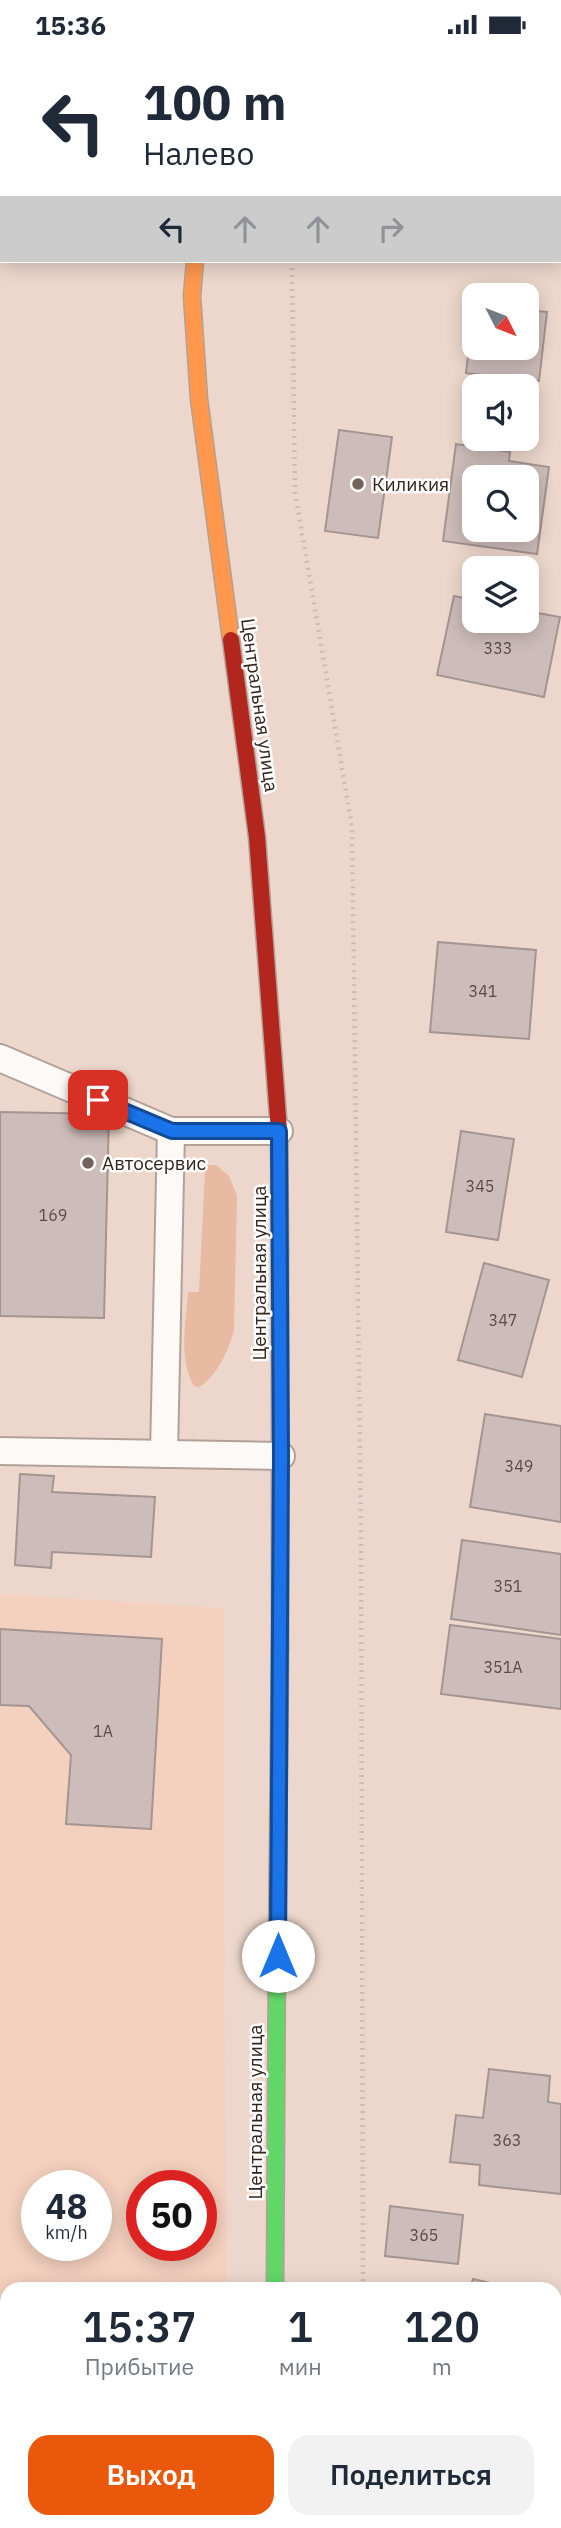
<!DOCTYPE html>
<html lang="ru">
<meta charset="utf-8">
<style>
:root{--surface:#fff;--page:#f2f2f3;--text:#1f2937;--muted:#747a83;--accent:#ea580c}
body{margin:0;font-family:"IBM Plex Sans",sans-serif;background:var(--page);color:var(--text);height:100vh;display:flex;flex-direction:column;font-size:26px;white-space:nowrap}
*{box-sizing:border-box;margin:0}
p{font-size:23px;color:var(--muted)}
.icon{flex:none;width:38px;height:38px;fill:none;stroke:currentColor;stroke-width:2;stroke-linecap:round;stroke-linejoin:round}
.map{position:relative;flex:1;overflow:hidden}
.drawer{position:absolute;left:0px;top:2233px;width:562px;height:247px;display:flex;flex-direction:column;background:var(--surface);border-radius:21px 21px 0 0;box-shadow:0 4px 18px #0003}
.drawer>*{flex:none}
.banner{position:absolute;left:0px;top:0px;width:562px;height:214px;box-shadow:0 4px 18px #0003;background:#fff;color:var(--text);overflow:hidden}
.needle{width:46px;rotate:132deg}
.fabs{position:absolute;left:462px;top:234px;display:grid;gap:14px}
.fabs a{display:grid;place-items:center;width:77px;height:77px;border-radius:14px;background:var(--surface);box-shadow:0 4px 18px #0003;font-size:35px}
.speed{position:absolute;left:21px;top:2121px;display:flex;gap:14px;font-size:35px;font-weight:700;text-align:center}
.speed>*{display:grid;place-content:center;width:91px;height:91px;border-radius:50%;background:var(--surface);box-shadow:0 4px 18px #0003;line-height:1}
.speed small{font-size:18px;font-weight:400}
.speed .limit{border:10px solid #d22;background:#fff;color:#111}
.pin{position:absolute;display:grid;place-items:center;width:60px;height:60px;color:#fff;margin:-30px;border-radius:14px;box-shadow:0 4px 10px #0006}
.me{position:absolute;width:77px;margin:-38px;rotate:0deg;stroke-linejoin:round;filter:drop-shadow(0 0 5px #0008)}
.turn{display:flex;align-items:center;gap:24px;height:147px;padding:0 28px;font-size:32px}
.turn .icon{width:91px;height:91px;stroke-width:2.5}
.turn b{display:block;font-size:49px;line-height:60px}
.lanes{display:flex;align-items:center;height:66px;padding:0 28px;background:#0003;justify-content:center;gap:35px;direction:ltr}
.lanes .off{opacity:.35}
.eta{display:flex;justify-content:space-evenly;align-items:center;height:119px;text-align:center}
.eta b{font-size:42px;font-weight:600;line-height:49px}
.primary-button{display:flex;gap:14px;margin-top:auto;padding:14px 28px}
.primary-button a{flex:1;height:80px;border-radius:21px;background:var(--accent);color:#fff;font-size:28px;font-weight:600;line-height:80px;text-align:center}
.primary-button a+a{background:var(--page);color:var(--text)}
.status{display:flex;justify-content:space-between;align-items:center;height:49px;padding:0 35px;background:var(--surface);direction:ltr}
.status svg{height:19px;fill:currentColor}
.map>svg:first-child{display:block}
.built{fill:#f4d0be;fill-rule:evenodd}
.green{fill:#e9baa2}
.building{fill:#cdbcba;stroke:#a49492;stroke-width:2;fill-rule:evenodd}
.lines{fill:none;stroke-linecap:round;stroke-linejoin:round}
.lane-casing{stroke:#b2a198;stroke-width:30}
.fast-casing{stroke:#b2a198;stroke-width:19}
.slow-casing{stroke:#b2a198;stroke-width:19}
.jam-casing{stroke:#b2a198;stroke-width:19}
.path{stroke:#c7bfba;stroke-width:4.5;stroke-dasharray:2 5;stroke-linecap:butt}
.lane{stroke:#fcf9f7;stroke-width:26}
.fast{stroke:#63d668;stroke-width:16}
.slow{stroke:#ff974d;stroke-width:16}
.jam{stroke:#b3261e;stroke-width:16}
.route-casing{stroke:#114b97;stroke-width:18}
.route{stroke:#1a73e8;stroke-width:12}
.poi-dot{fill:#74635a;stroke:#fefefe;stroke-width:2.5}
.labels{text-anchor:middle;stroke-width:5;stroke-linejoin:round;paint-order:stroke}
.number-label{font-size:16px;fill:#5a4b44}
.poi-label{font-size:19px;fill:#33251d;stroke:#fefefe;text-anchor:start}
.street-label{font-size:19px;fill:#33251d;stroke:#fefefe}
</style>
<div class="status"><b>15:36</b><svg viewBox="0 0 49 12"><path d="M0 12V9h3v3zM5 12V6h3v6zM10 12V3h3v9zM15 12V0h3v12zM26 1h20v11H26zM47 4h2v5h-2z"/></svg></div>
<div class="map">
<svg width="561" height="2479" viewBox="0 0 561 2479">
<rect width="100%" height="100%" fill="#edd7cc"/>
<!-- built -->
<path class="built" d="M0,1545L224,1559L226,2240H7V2473H226V2479H0ZM37,2137H96V2196H37ZM142,2137H201V2196H142Z"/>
<!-- green -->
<path class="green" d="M209,1116H216L229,1127L237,1147L234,1281C230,1299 216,1329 199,1338L194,1337C178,1310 186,1273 188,1243H199L205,1121Z"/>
<!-- building -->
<g class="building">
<polygon points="511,0 561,0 561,98 560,2 511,2"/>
<polygon points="474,255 474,299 527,299 527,261 547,263 539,332 466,324"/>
<polygon points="339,381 392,388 378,489 325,482"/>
<path d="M456,395L510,403L509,412L549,418L537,505L443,492ZM474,429H527V481H474Z"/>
<polygon points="454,547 474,551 474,572 527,572 527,562 560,568 544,648 437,626"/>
<polygon points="438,893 536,901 529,990 430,983"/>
<polygon points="0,1063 109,1065 104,1269 0,1267"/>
<polygon points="461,1082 514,1090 498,1191 446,1183"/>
<polygon points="484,1214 549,1231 522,1328 458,1311"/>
<polygon points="485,1365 561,1377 561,1473 470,1458"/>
<polygon points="20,1425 54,1427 52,1443 155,1448 151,1508 52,1503 51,1519 15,1516"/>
<polygon points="462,1491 561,1505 561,1586 451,1570"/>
<polygon points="450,1576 561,1590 561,1660 441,1645"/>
<polygon points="0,1580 162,1590 151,1780 66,1775 71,1706 29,1657 0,1656"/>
<polygon points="489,2020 550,2027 548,2053 561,2055 561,2145 479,2136 480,2116 450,2113 456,2066 483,2069"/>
<polygon points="390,2157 463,2166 458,2215 385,2207"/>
<polygon points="473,2230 517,2240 470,2240"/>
<polygon points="555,2248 561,2250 561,2324 555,2322"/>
<polygon points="555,2372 561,2373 561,2467 555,2465"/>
</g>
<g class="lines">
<defs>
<g id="lane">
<polyline points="0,1009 171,1082"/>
<polyline points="0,1402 281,1407"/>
<polyline points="164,1405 171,1082 279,1082"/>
</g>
<g id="fast">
<polyline points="280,1600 280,1200"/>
<polyline points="275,2240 277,1899"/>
<polyline points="273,2473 273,2479"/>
</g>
<polyline id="slow" points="195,212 192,247 199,350 231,591"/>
<g id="jam">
<polyline points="212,0 212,2"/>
<polyline points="231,591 257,788 279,1082 280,1200"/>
<polyline points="277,1899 280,1600"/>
</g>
</defs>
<!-- lane casing -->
<use href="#lane" class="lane-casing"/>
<!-- fast casing -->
<use href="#fast" class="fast-casing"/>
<!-- slow casing -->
<use href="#slow" class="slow-casing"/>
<!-- jam casing -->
<use href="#jam" class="jam-casing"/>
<!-- path -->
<g class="path">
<polyline points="319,2 320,0"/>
<polyline points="292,212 295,443 352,778 361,1489 363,2240"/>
<polyline points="361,2479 361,2473"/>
</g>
<!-- lane -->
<use href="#lane" class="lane"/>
<!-- fast -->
<use href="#fast" class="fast"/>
<!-- slow -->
<use href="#slow" class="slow"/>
<!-- jam -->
<use href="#jam" class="jam"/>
</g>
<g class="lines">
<defs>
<polyline id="route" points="98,1051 172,1082 279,1082 281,1407 278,1907"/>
</defs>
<!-- route casing -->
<use href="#route" class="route-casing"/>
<!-- route -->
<use href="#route" class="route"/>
</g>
<!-- markers -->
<g class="poi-dot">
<circle cx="358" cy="435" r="7"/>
<circle cx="88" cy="1114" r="7"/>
</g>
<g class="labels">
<!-- number labels -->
<g class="number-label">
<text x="498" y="605">333</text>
<text x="483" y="948">341</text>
<text x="480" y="1143">345</text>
<text x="53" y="1172">169</text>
<text x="503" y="1277">347</text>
<text x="519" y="1423">349</text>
<text x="508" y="1543">351</text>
<text x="503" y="1624">351А</text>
<text x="103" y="1688">1А</text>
<text x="507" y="2097">363</text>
<text x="424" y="2192">365</text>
</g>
<!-- poi labels -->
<g class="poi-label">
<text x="372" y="442">Киликия</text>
<text x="102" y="1121">Автосервис</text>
</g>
<!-- street labels -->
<g class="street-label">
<text transform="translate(260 656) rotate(82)" y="7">Центральная улица</text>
<text transform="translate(259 1224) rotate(-90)" y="7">Центральная улица</text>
<text transform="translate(255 2063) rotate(-90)" y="7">Центральная улица</text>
</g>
</g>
</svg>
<div class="fabs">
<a><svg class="needle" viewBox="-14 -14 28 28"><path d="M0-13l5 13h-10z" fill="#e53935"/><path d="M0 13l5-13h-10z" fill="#747a83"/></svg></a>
<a><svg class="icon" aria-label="sound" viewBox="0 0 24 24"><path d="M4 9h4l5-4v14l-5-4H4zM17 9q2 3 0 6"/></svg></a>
<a><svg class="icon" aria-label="search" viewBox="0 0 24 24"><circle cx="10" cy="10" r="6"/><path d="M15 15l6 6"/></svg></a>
<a><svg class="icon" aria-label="layers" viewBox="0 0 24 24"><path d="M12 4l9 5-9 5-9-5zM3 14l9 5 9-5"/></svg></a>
</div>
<div class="speed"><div>48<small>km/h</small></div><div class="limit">50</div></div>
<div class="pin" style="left:98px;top:1051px;background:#d93025"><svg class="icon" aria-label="arrive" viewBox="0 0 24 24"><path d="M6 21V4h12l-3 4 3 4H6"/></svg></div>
<svg class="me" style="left:278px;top:1907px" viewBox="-20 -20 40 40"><circle r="19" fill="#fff"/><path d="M0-13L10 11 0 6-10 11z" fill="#1a73e8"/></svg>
<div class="banner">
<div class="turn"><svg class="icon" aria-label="left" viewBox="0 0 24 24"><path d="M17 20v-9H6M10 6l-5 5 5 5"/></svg><div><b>100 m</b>Налево</div></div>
<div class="lanes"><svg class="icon" aria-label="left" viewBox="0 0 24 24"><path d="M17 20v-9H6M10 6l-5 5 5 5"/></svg><svg class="icon off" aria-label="ahead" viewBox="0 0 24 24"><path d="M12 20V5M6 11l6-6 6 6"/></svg><svg class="icon off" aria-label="ahead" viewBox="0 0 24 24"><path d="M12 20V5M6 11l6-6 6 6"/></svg><svg class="icon off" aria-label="right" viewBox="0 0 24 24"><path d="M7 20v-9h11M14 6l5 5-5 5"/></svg></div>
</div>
<section class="drawer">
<div class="eta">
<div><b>15:37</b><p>Прибытие</p></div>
<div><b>1</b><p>мин</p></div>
<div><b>120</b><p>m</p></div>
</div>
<div class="primary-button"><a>Выход</a><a>Поделиться</a></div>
</section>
</div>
